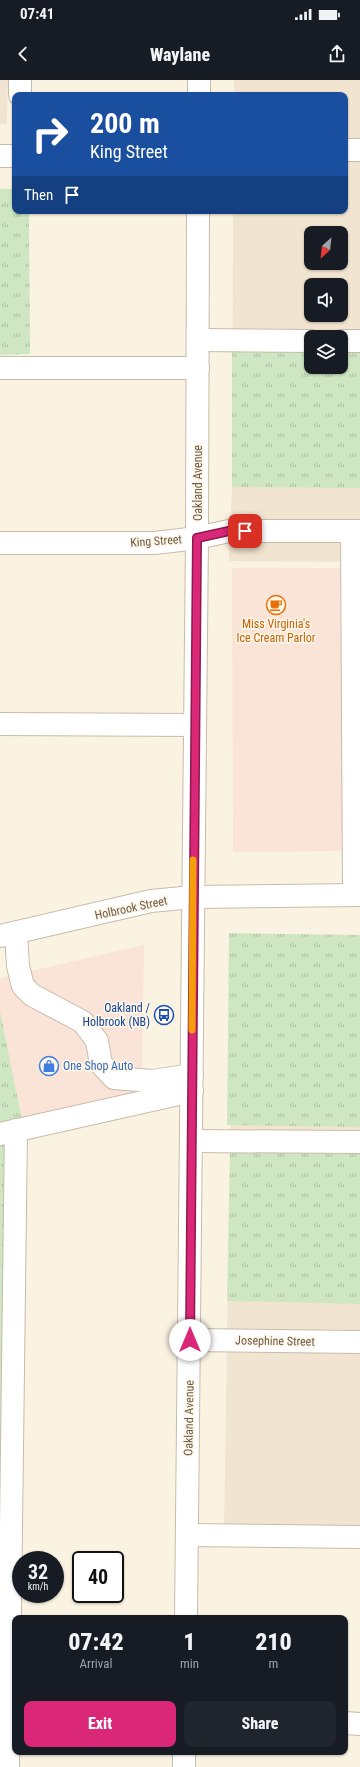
<!DOCTYPE html>
<style>
:root{--surface:#171b24;--page:#20242c;--text:#f1f3f6;--muted:#9ea1a6;--accent:#db2777}
body{margin:0;font-family:"Roboto Condensed",sans-serif;background:var(--page);color:var(--text);height:100vh;display:flex;flex-direction:column;font-size:15px;white-space:nowrap}
*{box-sizing:border-box;margin:0}
p{font-size:13px;color:var(--muted)}
.icon{flex:none;width:22px;height:22px;fill:none;stroke:currentColor;stroke-width:2;stroke-linecap:round;stroke-linejoin:round}
.map{position:relative;flex:1;overflow:hidden}
.drawer{position:absolute;left:12px;top:1535px;width:336px;height:140px;display:flex;flex-direction:column;background:var(--surface);border-radius:8px;box-shadow:0 1px 3px #0004}
.drawer>*{flex:none}
.hud{position:absolute;left:12px;top:12px;width:336px;height:122px;border-radius:8px;box-shadow:0 1px 3px #0004;background:#1a4fa0;color:#fff;overflow:hidden}
.needle{width:26px;rotate:207deg}
.buttons{position:absolute;left:304px;top:146px;display:grid;gap:8px}
.buttons a{display:grid;place-items:center;width:44px;height:44px;border-radius:8px;background:var(--surface);box-shadow:0 1px 3px #0004;font-size:20px}
.speed{position:absolute;left:12px;top:1471px;display:flex;gap:8px;font-size:20px;font-weight:700;text-align:center}
.speed>*{display:grid;place-content:center;width:52px;height:52px;border-radius:50%;background:var(--surface);box-shadow:0 1px 3px #0004;line-height:1}
.speed small{font-size:10px;font-weight:400}
.speed .limit{border:2px solid #111;border-radius:6px;background:#fff;color:#111}
.pin{position:absolute;display:grid;place-items:center;width:34px;height:34px;color:#fff;margin:-17px;border-radius:8px;box-shadow:0 2px 6px #0006}
.me{position:absolute;width:44px;margin:-22px;rotate:0deg;stroke-linejoin:round;filter:drop-shadow(0 0 3px #0008)}
.turn{display:flex;align-items:center;gap:14px;height:84px;padding:0 12px;font-size:18px}
.turn .icon{width:52px;height:52px;stroke-width:2.5}
.turn b{display:block;font-size:28px;line-height:34px}
.then{display:flex;align-items:center;height:38px;padding:0 12px;background:#0003;gap:8px;font-size:15px}
.eta{display:flex;justify-content:space-evenly;align-items:center;height:68px;text-align:center}
.eta b{font-size:24px;font-weight:800;line-height:28px}
.cta{display:flex;gap:8px;margin-top:auto;padding:8px 12px}
.cta a{flex:1;height:46px;border-radius:8px;background:var(--accent);color:#fff;font-size:16px;font-weight:800;line-height:46px;text-align:center}
.cta a+a{background:var(--page);color:var(--text)}
.status{display:flex;justify-content:space-between;align-items:center;height:28px;padding:0 20px;background:var(--surface);direction:ltr}
.status svg{height:11px;fill:currentColor}
header{display:flex;justify-content:space-between;align-items:center;height:52px;padding:0 12px;background:var(--surface);font-size:18px;font-weight:800}
.map>svg:first-child{display:block}
.residential{fill:#f1e5d1;fill-rule:evenodd}
.commercial{fill:#f9e4d7}
.grass{fill:url(#grass-tufts)}
.lines{fill:none;stroke-linecap:round;stroke-linejoin:round}
.minor-casing{stroke:#c9bbaa;stroke-width:24}
.minor{stroke:#fff;stroke-width:22}
.route-casing{stroke:#8e194d;stroke-width:10}
.route{stroke:#db2777;stroke-width:7}
.slow{stroke:#f59e0b;stroke-width:7}
.labels{text-anchor:middle;stroke-width:3;stroke-linejoin:round;paint-order:stroke}
.street-label{font-size:12px;fill:#6f5b4b;stroke:#fdf7e8}
.food-label{font-size:12px;fill:#c56008;stroke:#fdf7e8}
.transit-label{font-size:12px;fill:#164399;stroke:#fdf7e8;text-anchor:end}
.shop-label{font-size:12px;fill:#366cbe;stroke:#fdf7e8;text-anchor:start}
</style>
<div class="status"><b>07:41</b><svg viewBox="0 0 49 12"><path d="M0 12V9h3v3zM5 12V6h3v6zM10 12V3h3v9zM15 12V0h3v12zM26 1h20v11H26zM47 4h2v5h-2z"/></svg></div>
<header><svg class="icon" aria-label="back" viewBox="0 0 24 24"><path d="M15 5l-7 7 7 7"/></svg>Waylane<svg class="icon" aria-label="share" viewBox="0 0 24 24"><path d="M12 15V3M7 8l5-5 5 5M5 13v7h14v-7"/></svg></header>
<div class="map">
<svg width="360" height="1687" viewBox="0 0 360 1687">
<defs>
<pattern id="grass-tufts" width="24" height="20" patternUnits="userSpaceOnUse"><rect width="24" height="20" fill="#cee6c2"/><path d="M3 7l-1-3M5 7V3M7 7l1-3M15 17l-1-3M17 17v-4M19 17l1-3" fill="none" stroke="#abbda0"/></pattern>
</defs>
<rect width="100%" height="100%" fill="#faf3e2"/>
<!-- residential -->
<g class="residential">
<polygon points="0,0 8,0 7,44 0,44"/>
<path d="M234,0H360V482L229,481L232,407L233,131H345V15H234ZM311,153H341V183H311ZM311,205H341V235H311ZM311,257H341V287H311Z"/>
<polygon points="231,859 360,860 360,1450 224,1448 230,1072"/>
</g>
<!-- commercial -->
<g class="commercial">
<polygon points="232,488 342,488 343,771 233,772"/>
<polygon points="144,865 142,1010 22,1040 0,931 0,898"/>
</g>
<!-- grass -->
<g class="grass">
<polygon points="0,109 15,109 15,131 29,131 30,274 0,275"/>
<polygon points="232,271 311,271 311,287 341,287 341,271 360,271 360,408 232,407"/>
<polygon points="229,853 360,855 360,1047 227,1045"/>
<polygon points="0,931 22,1040 0,1044"/>
<polygon points="9,1059 0,1606 0,1061"/>
<polygon points="230,1072 360,1074 360,1224 227,1221"/>
</g>
<g class="lines">
<defs>
<g id="minor">
<polyline points="20,15 20,0"/>
<polyline points="199,15 199,0"/>
<polyline points="345,70 360,70"/>
<polyline points="0,76 15,76"/>
<polyline points="199,260 311,261"/>
<polyline points="341,261 360,261"/>
<polyline points="0,288 198,288"/>
<polyline points="352,451 354,815"/>
<polyline points="0,463 155,463 197,458 229,451 360,451"/>
<polyline points="0,644 195,645"/>
<polyline points="16,853 18,886 23,906 32,915 83,942 97,961 101,984 114,998 152,1001 192,995"/>
<polyline points="0,856 151,821 193,817 360,815"/>
<polyline points="0,1054 192,1011"/>
<polyline points="191,1061 360,1062"/>
<polyline points="190,1260 360,1262"/>
<polyline points="187,1455 360,1457"/>
<polyline points="186,1538 197,458 198,131"/>
<polyline points="345,1643 360,1644"/>
<polyline points="8,1687 16,1050"/>
<polyline points="184,1687 184,1672"/>
</g>
</defs>
<!-- minor casing -->
<use href="#minor" class="minor-casing"/>
<!-- minor -->
<use href="#minor" class="minor"/>
</g>
<g class="lines">
<defs>
<polyline id="route" points="190,1260 197,458 229,451 245,451"/>
</defs>
<!-- route casing -->
<use href="#route" class="route-casing"/>
<!-- route -->
<use href="#route" class="route"/>
<!-- slow -->
<polyline class="slow" points="192,950 193,780"/>
</g>
<!-- icons -->
<defs>
<symbol id="cafe-ring" viewBox="-11 -11 22 22"><circle r="9.5" fill="#fdf7e8" stroke="#e8710a" stroke-width="1.5"/><path d="M-5.5-4.5H6V0H3Q3 3.5 0 3.5H-2.5Q-5.5 3.5-5.5 0ZM3-3.2v2h1.7v-2ZM-6 4.5H4V6H-6Z" fill="#e8710a"/></symbol>
<symbol id="bus-ring" viewBox="-11 -11 22 22"><circle r="9.5" fill="#fdf7e8" stroke="#1a4fb4" stroke-width="1.5"/><path d="M-5-6H5V4H4V6H2V4H-2V6H-4V4H-5ZM-3.5-4V0h7V-4ZM-3.5 1.2v1.5H-2V1.2ZM2 1.2v1.5H3.5V1.2Z" fill="#1a4fb4"/></symbol>
<symbol id="shop-ring" viewBox="-11 -11 22 22"><circle r="9.5" fill="#fdf7e8" stroke="#3f7fe0" stroke-width="1.5"/><path d="M-5-2.5h2.3a2.7 3.5 0 0 1 5.4 0H5L5.5 6h-11ZM-1.5-2.5h3a1.5 2.3 0 0 0-3 0Z" fill="#3f7fe0"/></symbol>
</defs>
<g fill-rule="evenodd">
<use href="#cafe-ring" x="265" y="514" width="22" height="22"/>
<use href="#bus-ring" x="153" y="924" width="22" height="22"/>
<use href="#shop-ring" x="38" y="975" width="22" height="22"/>
</g>
<g class="labels">
<!-- street labels -->
<g class="street-label">
<text transform="translate(198 403) rotate(-90)" y="4">Oakland Avenue</text>
<text transform="translate(156 461) rotate(-4)" y="4">King Street</text>
<text transform="translate(131 828) rotate(-12)" y="4">Holbrook Street</text>
<text transform="translate(275 1261) rotate(1)" y="4">Josephine Street</text>
<text transform="translate(189 1338) rotate(-89)" y="4">Oakland Avenue</text>
</g>
<!-- food labels -->
<g class="food-label">
<text x="276" y="548">Miss Virginia's<tspan x="276" dy="14">Ice Cream Parlor</tspan></text>
</g>
<!-- transit labels -->
<g class="transit-label">
<text x="150" y="932">Oakland /<tspan x="150" dy="14">Holbrook (NB)</tspan></text>
</g>
<!-- shop labels -->
<g class="shop-label">
<text x="63" y="990">One Shop Auto</text>
</g>
</g>
</svg>
<div class="buttons">
<a><svg class="needle" viewBox="-14 -14 28 28"><path d="M0-13l5 13h-10z" fill="#e53935"/><path d="M0 13l5-13h-10z" fill="#9ea1a6"/></svg></a>
<a><svg class="icon" aria-label="sound" viewBox="0 0 24 24"><path d="M4 9h4l5-4v14l-5-4H4zM17 9q2 3 0 6"/></svg></a>
<a><svg class="icon" aria-label="layers" viewBox="0 0 24 24"><path d="M12 4l9 5-9 5-9-5zM3 14l9 5 9-5"/></svg></a>
</div>
<div class="speed"><div>32<small>km/h</small></div><div class="limit">40</div></div>
<div class="pin" style="left:245px;top:451px;background:#d93025"><svg class="icon" aria-label="arrive" viewBox="0 0 24 24"><path d="M6 21V4h12l-3 4 3 4H6"/></svg></div>
<svg class="me" style="left:190px;top:1260px" viewBox="-20 -20 40 40"><circle r="19" fill="#fff"/><path d="M0-13L10 11 0 6-10 11z" fill="#db2777"/></svg>
<div class="hud">
<div class="turn"><svg class="icon" aria-label="right" viewBox="0 0 24 24"><path d="M7 20v-9h11M14 6l5 5-5 5"/></svg><div><b>200 m</b>King Street</div></div>
<div class="then">Then<svg class="icon" aria-label="arrive" viewBox="0 0 24 24"><path d="M6 21V4h12l-3 4 3 4H6"/></svg></div>
</div>
<section class="drawer">
<div class="eta">
<div><b>07:42</b><p>Arrival</p></div>
<div><b>1</b><p>min</p></div>
<div><b>210</b><p>m</p></div>
</div>
<div class="cta"><a>Exit</a><a>Share</a></div>
</section>
</div>
